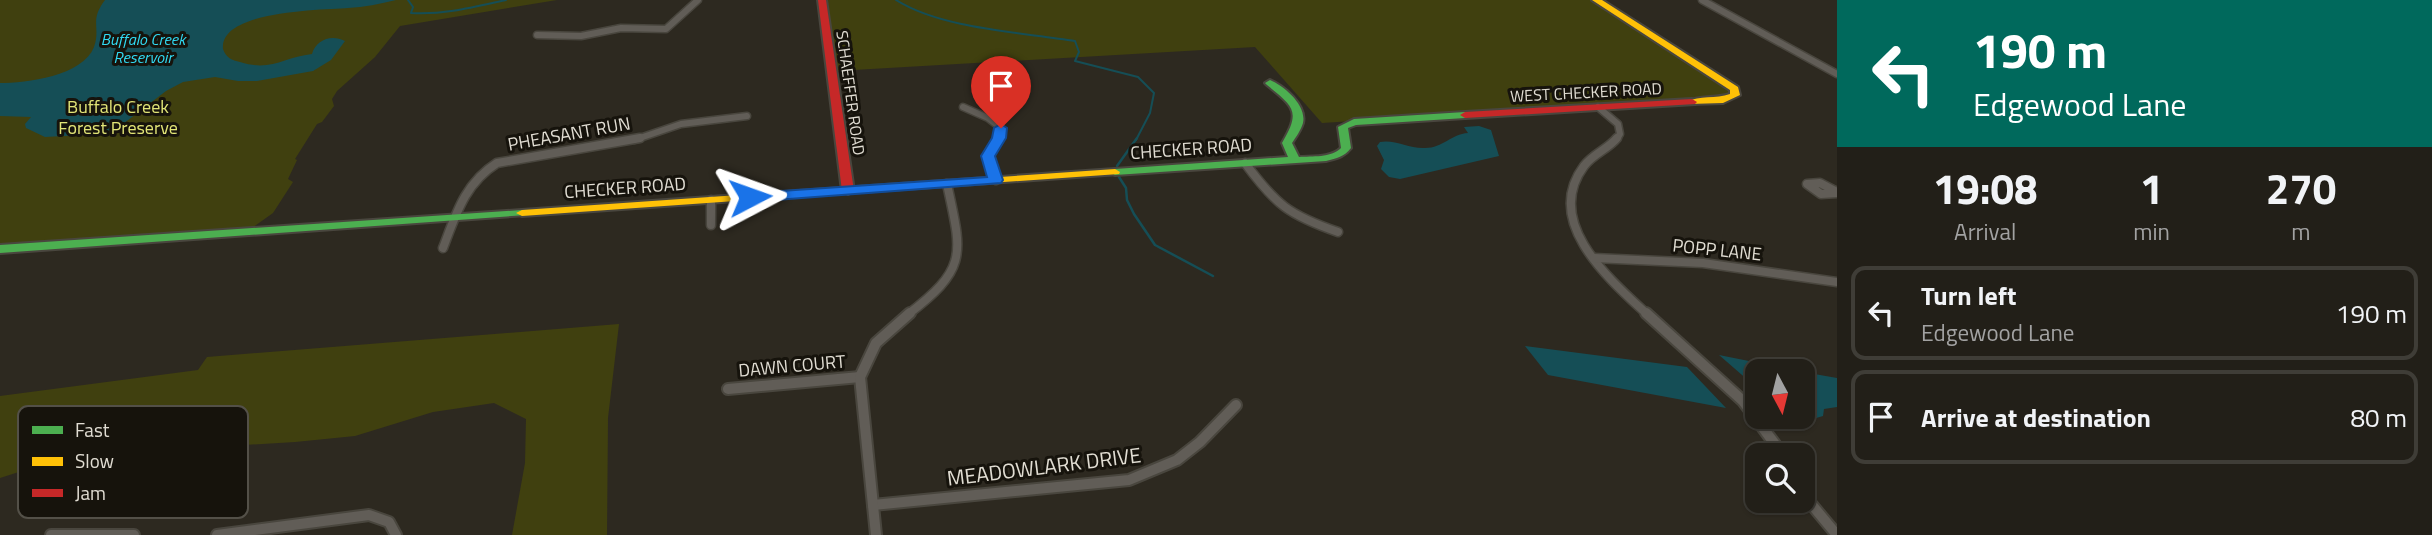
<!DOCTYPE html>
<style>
:root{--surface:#221f18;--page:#2e2c25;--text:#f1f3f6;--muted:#a2a2a2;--line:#3f3d37}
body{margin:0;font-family:"Titillium Web",sans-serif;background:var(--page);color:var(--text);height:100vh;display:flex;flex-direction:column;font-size:26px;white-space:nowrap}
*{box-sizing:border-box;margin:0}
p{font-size:23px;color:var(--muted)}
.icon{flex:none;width:38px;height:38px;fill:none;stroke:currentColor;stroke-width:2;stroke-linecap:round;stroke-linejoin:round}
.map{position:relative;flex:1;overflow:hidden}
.drawer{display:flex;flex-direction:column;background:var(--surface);width:595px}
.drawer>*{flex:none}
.guide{background:#00695c;color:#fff;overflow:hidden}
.needle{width:46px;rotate:173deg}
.fabs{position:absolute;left:1745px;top:359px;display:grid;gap:14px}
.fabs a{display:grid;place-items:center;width:70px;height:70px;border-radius:14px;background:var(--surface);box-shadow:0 2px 5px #0004,0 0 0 2px var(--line);font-size:35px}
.pin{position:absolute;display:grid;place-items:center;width:60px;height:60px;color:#fff;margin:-72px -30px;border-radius:50% 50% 50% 0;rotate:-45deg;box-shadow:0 0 7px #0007}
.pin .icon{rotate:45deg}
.me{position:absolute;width:77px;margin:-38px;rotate:86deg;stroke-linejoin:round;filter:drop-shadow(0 0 5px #0008)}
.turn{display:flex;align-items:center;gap:24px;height:147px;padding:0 21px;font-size:32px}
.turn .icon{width:91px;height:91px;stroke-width:2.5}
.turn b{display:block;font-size:49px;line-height:60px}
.eta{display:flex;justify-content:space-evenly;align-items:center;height:119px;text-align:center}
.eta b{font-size:42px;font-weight:700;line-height:49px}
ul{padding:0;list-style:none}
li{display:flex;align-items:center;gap:21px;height:94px;margin:0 14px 10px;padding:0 7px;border:4px solid var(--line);border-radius:14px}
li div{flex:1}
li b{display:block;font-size:26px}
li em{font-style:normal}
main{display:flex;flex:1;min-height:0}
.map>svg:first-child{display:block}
.green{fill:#40400f}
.water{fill:#154e56}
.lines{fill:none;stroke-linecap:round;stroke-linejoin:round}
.stream-far1{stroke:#154e56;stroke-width:2}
.stream{stroke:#154e56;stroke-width:2.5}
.street-far2-casing{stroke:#49463e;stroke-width:9}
.street-far1-casing{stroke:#49463e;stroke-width:11}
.street-casing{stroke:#49463e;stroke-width:14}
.fast-casing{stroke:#49463e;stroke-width:4}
.slow-casing{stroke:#49463e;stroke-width:4}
.jam-casing{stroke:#49463e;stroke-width:4}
.street-far2{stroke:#615d57;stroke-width:6}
.street-far1{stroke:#615d57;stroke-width:8}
.street{stroke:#615d57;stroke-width:10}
.fast{fill:#4caf50;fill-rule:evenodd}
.slow{fill:#ffc107;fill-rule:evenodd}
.jam{fill:#c62828;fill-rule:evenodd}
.route{fill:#1a73e8;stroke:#114b97;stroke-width:2}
.labels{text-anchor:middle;stroke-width:6;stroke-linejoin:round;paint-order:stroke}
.far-water-label{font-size:16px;font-style:italic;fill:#31dcf5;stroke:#16130c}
.far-street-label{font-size:16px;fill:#e1ddd3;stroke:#16130c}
.park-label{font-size:18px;fill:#e2e577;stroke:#16130c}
.street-label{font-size:18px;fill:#e1ddd3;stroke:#16130c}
.near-street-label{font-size:21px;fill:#e1ddd3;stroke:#16130c}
.key{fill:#16130c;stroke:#535048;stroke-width:2}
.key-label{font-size:19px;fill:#e1ddd3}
</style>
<main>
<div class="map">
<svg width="1837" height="535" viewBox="0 0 1837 535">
<rect width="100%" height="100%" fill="#2d2920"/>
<!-- green -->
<g class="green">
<polygon points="0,0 557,0 400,26 375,57 337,91 332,99 334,106 322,122 317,124 295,159 297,160 288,179 293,182 273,213 252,228 0,245"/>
<polygon points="826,0 1597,0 1730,85 1733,97 1322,123 1255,47 836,71"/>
<polygon points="619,324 608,418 607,535 512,535 525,463 526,419 494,403 433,412 355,436 295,442 72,455 0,478 0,396 198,370 207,357"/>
</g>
<!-- water -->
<g class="water">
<path d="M105,0H396C380,4 364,7 348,8C324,10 219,10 223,49C226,58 232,60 240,62C271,72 284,57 312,54C316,40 331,34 345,41L331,60L313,71L257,81H238L215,77L183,82L166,91L119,127L100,134L45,137L26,128L25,124L31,117L0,116V83C26,83 83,76 94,47C101,27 89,21 105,0Z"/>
<path d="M1479,126L1491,130L1499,156L1400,179L1389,177L1381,169L1384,160L1377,146L1380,142C1395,139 1409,149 1425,148C1443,148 1451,134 1468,133L1464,127Z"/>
<polygon points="1525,346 1687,367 1726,408 1548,375"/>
<polygon points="1719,355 1798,371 1757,371 1757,388"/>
<polygon points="1803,372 1837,378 1837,407 1824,409 1823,416 1806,421 1789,417 1802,416"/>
</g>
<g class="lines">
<!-- stream-far1 -->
<g class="stream-far1">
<path d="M408,0L413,7L411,13C444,15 474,7 506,0"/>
<path d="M896,0C942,29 1020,32 1075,41L1079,52L1075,61L1138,77L1154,93L1150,113L1136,140"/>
</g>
<!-- stream -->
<g class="stream">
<polyline points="1117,166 1137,138"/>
<polyline points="1119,177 1126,188 1127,200 1134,214 1155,245 1213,276"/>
</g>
<defs>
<g id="street-far2">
<polyline points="1702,0 1837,74"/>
<polyline points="537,35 581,36 621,28 666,29 698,0"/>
<polyline points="963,107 988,118 1001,128 998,140"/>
<polyline points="1598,107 1618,124 1620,134 1616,140"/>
<polyline points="634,140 681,124 747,116"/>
</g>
<g id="street-far1">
<path d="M1617,138C1608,149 1593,154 1584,166C1542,222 1610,280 1648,315"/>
<path d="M1245,163C1276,205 1289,215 1338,232"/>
<polyline points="996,180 988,156 999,138"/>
<polyline points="1837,192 1820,183 1807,184 1821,194 1837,193"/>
<polyline points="711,200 711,225"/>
<path d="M443,248C456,214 465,183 497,163L640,138"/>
<polyline points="1594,258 1703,263 1837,282"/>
<path d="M907,315C969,268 962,254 947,184"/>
</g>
<g id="street">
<polyline points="1646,313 1743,401 1783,455"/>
<polyline points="728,389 860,377"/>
<polyline points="1802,493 1837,535"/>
<polyline points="873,505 1129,480 1177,460 1200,442 1236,405"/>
<polyline points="51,535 134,535"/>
<polyline points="217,535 369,515 389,522 396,535"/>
<polyline points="876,535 860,377 876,343 910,313"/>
</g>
<g id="fast">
<path d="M1270,80C1284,86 1307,105 1303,123C1301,130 1296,137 1292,143L1299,157C1312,156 1331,158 1341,148L1338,127L1354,119L1465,112L1470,115L1465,118L1356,125L1348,128L1351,148C1344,157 1337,158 1326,161L1115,175L1110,172L1115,169L1288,157L1282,143C1301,111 1294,107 1267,85L1265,83Z"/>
<polygon points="522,210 526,211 528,213 526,215 0,253 0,245"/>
</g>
<g id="slow">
<path d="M1592,0H1602L1738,87L1740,95L1723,103L1689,104L1687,102C1699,95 1716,99 1730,94V90Z"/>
<polygon points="1115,169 1120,172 1119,174 522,216 516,213 522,210"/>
</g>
<g id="jam">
<polygon points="818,0 826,0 854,191 848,194 842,191"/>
<polygon points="1692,99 1697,102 1695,104 1465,118 1460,115 1465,112"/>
</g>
</defs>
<!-- street-far2 casing -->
<use href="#street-far2" class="street-far2-casing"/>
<!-- street-far1 casing -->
<use href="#street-far1" class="street-far1-casing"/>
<!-- street casing -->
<use href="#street" class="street-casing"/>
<!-- fast casing -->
<use href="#fast" class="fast-casing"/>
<!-- slow casing -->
<use href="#slow" class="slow-casing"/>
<!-- jam casing -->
<use href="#jam" class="jam-casing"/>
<!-- street-far2 -->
<use href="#street-far2" class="street-far2"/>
<!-- street-far1 -->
<use href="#street-far1" class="street-far1"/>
<!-- street -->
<use href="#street" class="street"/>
<!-- fast -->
<use href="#fast" class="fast"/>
<!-- slow -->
<use href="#slow" class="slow"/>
<!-- jam -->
<use href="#jam" class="jam"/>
</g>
<!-- route -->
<polygon class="route" points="1001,124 1007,128 1006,138 995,156 1003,180 1001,183 750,202 742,197 750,193 987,177 981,156 992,138 994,128"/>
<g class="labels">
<!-- far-water labels -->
<g class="far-water-label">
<text x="143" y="45">Buffalo Creek<tspan x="143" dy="18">Reservoir</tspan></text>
</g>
<!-- far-street labels -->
<g class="far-street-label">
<text transform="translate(1586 92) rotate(-3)" y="6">WEST CHECKER ROAD</text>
<text transform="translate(851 93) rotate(82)" y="6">SCHAEFFER ROAD</text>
</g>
<!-- park labels -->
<g class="park-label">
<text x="118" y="113">Buffalo Creek<tspan x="118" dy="21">Forest Preserve</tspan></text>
</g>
<!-- street labels -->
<g class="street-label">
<text transform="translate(569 134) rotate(-10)" y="6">PHEASANT RUN</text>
<text transform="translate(1191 149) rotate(-4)" y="6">CHECKER ROAD</text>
<text transform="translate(625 188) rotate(-4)" y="6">CHECKER ROAD</text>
<text transform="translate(1717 250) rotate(6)" y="6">POPP LANE</text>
<text transform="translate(792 366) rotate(-5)" y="6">DAWN COURT</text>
</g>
<!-- near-street labels -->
<g class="near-street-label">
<text transform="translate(1044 467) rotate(-7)" y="7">MEADOWLARK DRIVE</text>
</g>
</g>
<!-- legend -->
<rect x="18" y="406" width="230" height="112" rx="10" class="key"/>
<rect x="32" y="426" width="31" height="8" fill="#4caf50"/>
<rect x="32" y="457" width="31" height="9" fill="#ffc107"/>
<rect x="32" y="489" width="31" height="8" fill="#c62828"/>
<g class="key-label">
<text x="75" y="437">Fast</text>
<text x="75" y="468">Slow</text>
<text x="75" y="500">Jam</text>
</g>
</svg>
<div class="fabs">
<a><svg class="needle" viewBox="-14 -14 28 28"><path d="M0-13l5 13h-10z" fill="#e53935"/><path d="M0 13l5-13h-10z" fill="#a2a2a2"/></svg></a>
<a><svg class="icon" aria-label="search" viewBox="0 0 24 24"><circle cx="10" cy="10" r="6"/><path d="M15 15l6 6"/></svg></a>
</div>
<div class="pin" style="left:1001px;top:128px;background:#d93025"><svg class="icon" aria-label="arrive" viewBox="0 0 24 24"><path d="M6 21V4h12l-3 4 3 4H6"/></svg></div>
<svg class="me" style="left:750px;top:197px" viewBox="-20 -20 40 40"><path d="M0-17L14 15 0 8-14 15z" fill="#1a73e8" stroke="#fff" stroke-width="4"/></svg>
</div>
<section class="drawer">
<div class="guide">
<div class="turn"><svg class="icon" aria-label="left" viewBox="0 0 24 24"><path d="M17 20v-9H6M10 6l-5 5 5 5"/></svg><div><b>190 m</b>Edgewood Lane</div></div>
</div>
<div class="eta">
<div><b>19:08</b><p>Arrival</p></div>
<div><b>1</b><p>min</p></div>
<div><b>270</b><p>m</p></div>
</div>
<ul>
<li><svg class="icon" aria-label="left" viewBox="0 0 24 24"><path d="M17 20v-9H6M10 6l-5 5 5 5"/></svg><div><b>Turn left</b><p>Edgewood Lane</p></div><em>190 m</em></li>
<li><svg class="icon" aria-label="arrive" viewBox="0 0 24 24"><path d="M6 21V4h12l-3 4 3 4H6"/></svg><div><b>Arrive at destination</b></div><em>80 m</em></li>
</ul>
</section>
</main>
